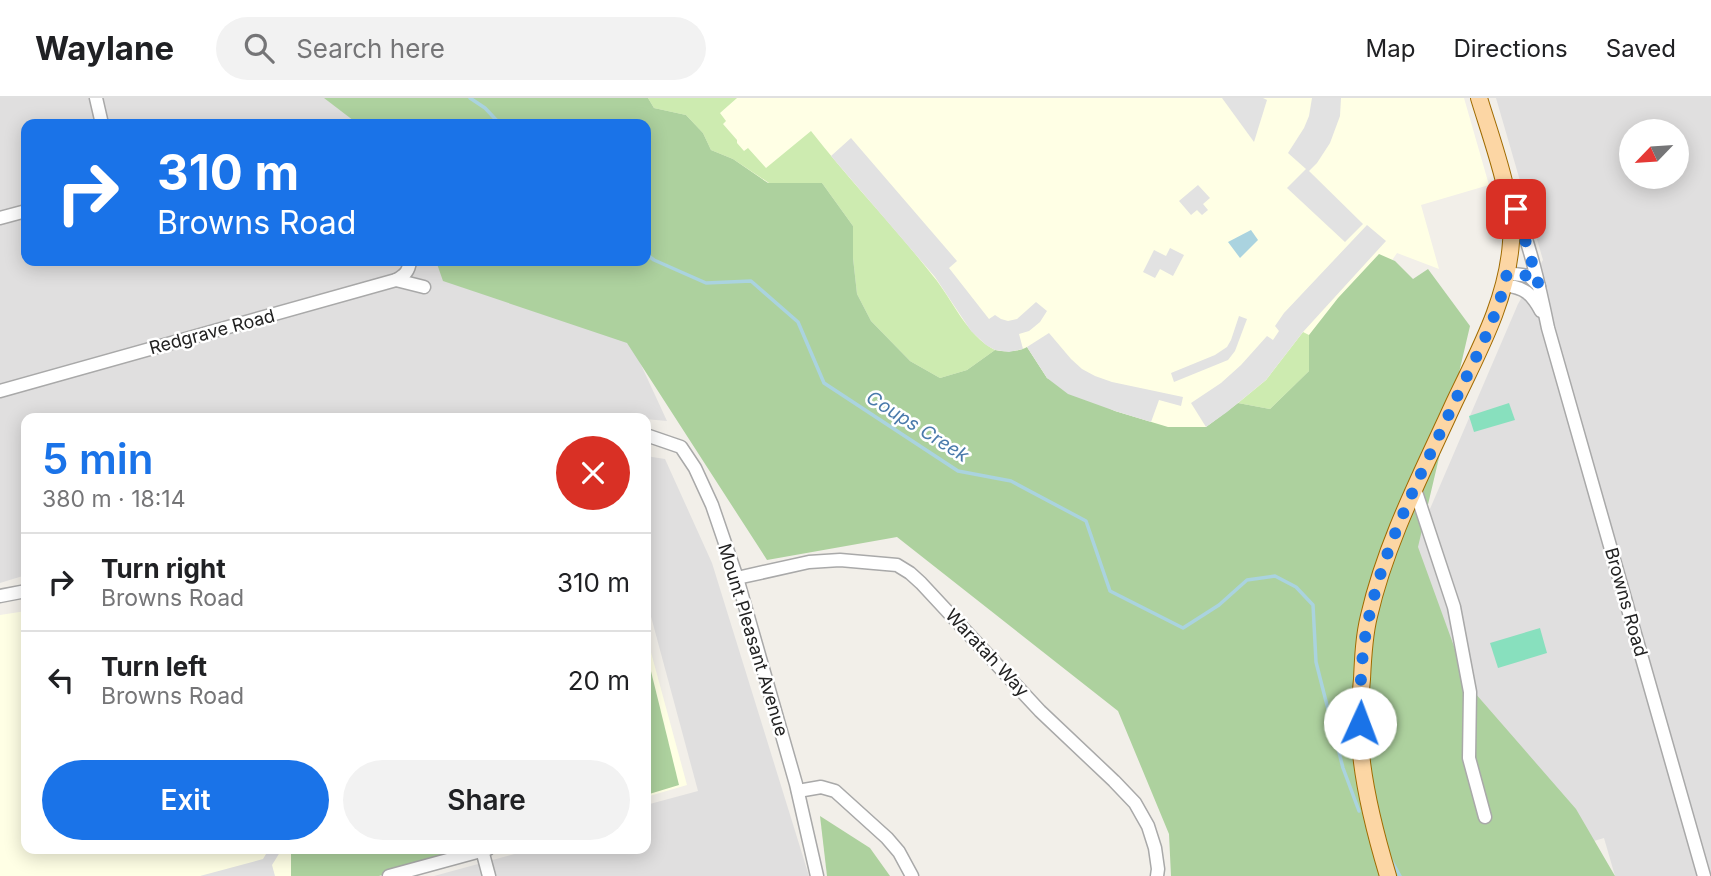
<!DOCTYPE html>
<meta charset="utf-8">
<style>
:root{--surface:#fff;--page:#f2f2f2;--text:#202124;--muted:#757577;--line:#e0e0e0;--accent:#1a73e8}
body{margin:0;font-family:Inter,sans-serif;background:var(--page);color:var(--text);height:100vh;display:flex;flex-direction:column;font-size:26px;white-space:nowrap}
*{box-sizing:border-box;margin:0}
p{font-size:23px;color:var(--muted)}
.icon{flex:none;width:38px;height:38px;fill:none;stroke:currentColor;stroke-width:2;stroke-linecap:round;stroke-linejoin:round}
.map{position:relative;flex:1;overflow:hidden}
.details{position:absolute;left:21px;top:315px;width:630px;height:441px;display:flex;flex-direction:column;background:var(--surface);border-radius:14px;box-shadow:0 4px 18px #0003}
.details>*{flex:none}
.top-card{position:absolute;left:21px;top:21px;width:630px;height:147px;border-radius:14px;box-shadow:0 4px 18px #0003;background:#1a73e8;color:#fff;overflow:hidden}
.needle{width:46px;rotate:245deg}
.controls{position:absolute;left:1619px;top:21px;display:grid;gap:14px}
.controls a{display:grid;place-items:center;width:70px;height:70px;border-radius:50%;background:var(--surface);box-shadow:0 4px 18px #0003;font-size:35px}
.pin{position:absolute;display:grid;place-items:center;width:60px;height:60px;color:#fff;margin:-30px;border-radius:14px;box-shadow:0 4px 10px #0006}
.me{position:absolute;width:77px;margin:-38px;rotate:2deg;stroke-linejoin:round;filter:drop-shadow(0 0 5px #0008)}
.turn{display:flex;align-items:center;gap:24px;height:147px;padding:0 21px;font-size:32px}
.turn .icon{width:91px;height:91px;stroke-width:2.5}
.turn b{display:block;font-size:49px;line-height:60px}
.round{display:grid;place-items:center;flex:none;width:74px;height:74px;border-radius:37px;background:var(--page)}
.headline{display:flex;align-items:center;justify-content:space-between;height:119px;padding:0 21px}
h1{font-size:42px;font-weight:600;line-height:52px;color:var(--accent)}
.primary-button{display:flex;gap:14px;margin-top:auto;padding:14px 21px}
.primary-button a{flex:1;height:80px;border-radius:42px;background:var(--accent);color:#fff;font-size:28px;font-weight:600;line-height:80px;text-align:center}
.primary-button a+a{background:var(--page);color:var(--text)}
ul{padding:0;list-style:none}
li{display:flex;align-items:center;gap:21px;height:98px;padding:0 21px;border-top:2px solid var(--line)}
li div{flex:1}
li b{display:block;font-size:26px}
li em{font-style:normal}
header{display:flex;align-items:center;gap:42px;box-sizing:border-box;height:98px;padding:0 35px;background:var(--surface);border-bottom:2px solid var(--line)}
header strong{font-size:33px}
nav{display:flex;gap:38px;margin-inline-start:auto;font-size:24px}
.search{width:490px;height:63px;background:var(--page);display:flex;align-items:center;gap:18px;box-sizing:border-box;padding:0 24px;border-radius:38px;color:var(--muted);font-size:26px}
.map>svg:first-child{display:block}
.residential{fill:#e0dfdf;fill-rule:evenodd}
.education{fill:#ffffe5}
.grass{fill:#cdebb0}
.forest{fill:#add19e}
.pitch{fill:#88e0be}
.parking{fill:#e2e2e2}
.water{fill:#aad3df}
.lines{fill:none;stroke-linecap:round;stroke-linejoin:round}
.stream{stroke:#aad3df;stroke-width:3.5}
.minor-casing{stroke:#a9a9a9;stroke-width:15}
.major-casing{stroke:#a06b00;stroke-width:18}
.minor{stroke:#fff;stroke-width:12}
.major{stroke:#fcd6a4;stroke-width:16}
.route{stroke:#1a73e8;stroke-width:12;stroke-dasharray:0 21.6}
.labels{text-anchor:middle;stroke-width:5;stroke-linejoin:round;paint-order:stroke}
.street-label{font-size:18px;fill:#222;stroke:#fff}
.water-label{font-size:19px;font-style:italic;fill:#4a7aab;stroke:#fff}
</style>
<header>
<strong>Waylane</strong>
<div class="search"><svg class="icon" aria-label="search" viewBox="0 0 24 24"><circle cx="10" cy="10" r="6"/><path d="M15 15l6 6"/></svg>Search here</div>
<nav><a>Map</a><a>Directions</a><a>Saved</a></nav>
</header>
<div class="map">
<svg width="1711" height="778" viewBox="0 0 1711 778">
<rect width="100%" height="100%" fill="#f2efe9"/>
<!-- residential -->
<g class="residential">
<polygon points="0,0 360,0 385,26 26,26 26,163 465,163 624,230 667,323 591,316 575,320 26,320 26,477 0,485"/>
<path d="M1496,0H1711V778H1615L1604,740L1475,778L1387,511L1518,206L1543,162ZM1631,33H1676V79H1631Z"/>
<polygon points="646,358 665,361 712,465 809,778 434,778 533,751 646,751 646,707 698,693 646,500"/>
</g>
<!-- education -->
<g class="education">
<polygon points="637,0 1464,0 1489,87 1421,107 1439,171 1397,155 1318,272 1246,354 957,306 910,263 853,128 822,85 769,85 711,59"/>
<polygon points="26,513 26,751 434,751 325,778 0,778 0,517"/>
<polygon points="646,536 687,687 646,699"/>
</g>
<!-- grass -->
<g class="grass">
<path d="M648,0H737L720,15L726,23L723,26L737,42V45L744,53L748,50L766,70L811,33C850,83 894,128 933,178C953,202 966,237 995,252L967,272L940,280L910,263L871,223L857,196L853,160V128L822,85H769L733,61L711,52L703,35L686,17L654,10Z"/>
<polygon points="1303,234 1309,237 1309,273 1270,311 1238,305 1266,282"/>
</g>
<!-- forest -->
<g class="forest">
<path d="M324,0H648L654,10L686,17L703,35L711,52L733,61L768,85H822L853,128V160L857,196L871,223L910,263L940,280L967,272L995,252C1004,254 1019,254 1027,249L1047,280L1115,313L1168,329H1206L1238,305L1270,311L1309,273V237L1338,200L1379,156L1395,163L1413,181L1428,171L1470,228L1418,449L1468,587L1576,711L1615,778H1171L1169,736L1118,613L897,439L767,462L627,245L443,183L436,163H646V26H358Z"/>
<polygon points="646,553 679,687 646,697"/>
<polygon points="820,718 870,750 890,778 827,778"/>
<polygon points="291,751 469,751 379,778 291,778"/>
</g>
<!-- pitch -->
<g class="pitch">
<polygon points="1509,305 1515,322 1474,334 1469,318"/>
<polygon points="1540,530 1547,555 1498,570 1490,545"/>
</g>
<!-- parking -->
<g class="parking">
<polygon points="1222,0 1263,0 1267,2 1254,44"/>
<polygon points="1312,0 1341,0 1340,18 1330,45 1317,65 1309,73 1363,126 1345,144 1287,90 1306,71 1288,55 1304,30 1309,18"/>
<polygon points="851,40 957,163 949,170 989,221 995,217 1001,221 1008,223 1017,221 1036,204 1047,213 1040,224 1034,229 1029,233 1019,236 1023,251 1009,254 995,252 986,247 971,233 935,179 831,58"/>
<polygon points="1198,87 1210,100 1203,106 1208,112 1202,117 1197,112 1191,117 1179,103"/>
<polygon points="1367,127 1386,143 1303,234 1266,282 1227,314 1206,329 1191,305 1221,285 1241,267 1267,238 1273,242 1279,233 1275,228 1284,215"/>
<polygon points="1170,150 1184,157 1173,178 1160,171 1155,180 1143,174 1154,152 1166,158"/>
<polygon points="1239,218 1247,221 1235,253 1228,262 1174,284 1171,275 1215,257 1227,249 1231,242"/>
<polygon points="1049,235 1071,261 1082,271 1095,278 1112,284 1183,299 1181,308 1159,302 1151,324 1115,313 1068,296 1047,280 1027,249"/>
<polygon points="269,751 282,751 272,767 275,778 200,778 263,761"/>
</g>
<!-- water -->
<polygon class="water" points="1251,132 1258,142 1240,160 1228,144"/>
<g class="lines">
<!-- stream -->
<g class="stream">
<polyline points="470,0 485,10 500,26"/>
<polyline points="646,156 654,162 706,185 751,183 798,224 824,285 958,373 1011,383 1086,423 1110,493 1183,530 1219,507 1247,482 1275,478 1296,489 1313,507 1316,564 1343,670 1359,713"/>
<polyline points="1389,758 1400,778"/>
</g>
<defs>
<g id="minor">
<polyline points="96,0 102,26"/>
<path d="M1512,102C1529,143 1539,186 1548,230L1704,778"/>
<polyline points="0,120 26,113"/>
<polyline points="1507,175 1529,178 1539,188"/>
<path d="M396,182C405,177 409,173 410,163"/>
<path d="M1505,187C1525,190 1531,195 1541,213"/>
<polyline points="0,293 396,182 424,189"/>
<polyline points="646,337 681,349 695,370 712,407 737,480 796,686 817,778"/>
<polyline points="1415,391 1454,509 1470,594 1469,660 1485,719"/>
<polyline points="737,480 809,464 840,462 897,467 910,475 921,485 1040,613 1114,683 1135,705 1148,728 1155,750 1158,771 1157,778"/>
<polyline points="0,498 26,493"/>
<polyline points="798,693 821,689 835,693 887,740 899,754 912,778"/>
<polyline points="482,752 489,778"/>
<polyline points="389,778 488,751"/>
</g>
<path id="major" d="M1388,778C1375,735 1363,689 1360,644C1358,623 1360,601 1362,581C1363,559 1364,538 1369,518C1386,444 1422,375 1453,307C1478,254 1507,203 1511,144C1515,103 1491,40 1479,0"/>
</defs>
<!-- minor casing -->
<use href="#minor" class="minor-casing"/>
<!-- major casing -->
<use href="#major" class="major-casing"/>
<!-- minor -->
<use href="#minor" class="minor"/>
<!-- major -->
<use href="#major" class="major"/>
</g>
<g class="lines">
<!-- route -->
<path class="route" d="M1360,625C1360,590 1361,554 1369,519C1385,444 1423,373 1455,303C1474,262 1498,220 1507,175L1530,178L1539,188L1516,111"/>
</g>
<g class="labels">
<!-- street labels -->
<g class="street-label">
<text transform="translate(212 234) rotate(-15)" y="6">Redgrave Road</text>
<text transform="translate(1626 504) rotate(74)" y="6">Browns Road</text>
<text transform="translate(753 542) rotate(73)" y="6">Mount Pleasant Avenue</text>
<text transform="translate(987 555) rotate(47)" y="6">Waratah Way</text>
</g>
<!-- water labels -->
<g class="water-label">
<text transform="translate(918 328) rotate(32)" y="7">Coups Creek</text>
</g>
</g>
</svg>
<div class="controls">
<a><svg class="needle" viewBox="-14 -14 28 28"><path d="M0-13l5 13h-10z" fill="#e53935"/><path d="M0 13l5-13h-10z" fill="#757577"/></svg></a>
</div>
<div class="pin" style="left:1516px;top:111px;background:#d93025"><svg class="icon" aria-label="arrive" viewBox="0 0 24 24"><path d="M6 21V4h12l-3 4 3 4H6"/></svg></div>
<svg class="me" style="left:1360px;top:625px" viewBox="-20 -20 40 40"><circle r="19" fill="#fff"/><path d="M0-13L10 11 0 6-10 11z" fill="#1a73e8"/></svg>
<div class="top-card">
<div class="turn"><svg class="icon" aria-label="right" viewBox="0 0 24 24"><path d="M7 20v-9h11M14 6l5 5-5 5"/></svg><div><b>310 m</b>Browns Road</div></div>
</div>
<section class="details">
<div class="headline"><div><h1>5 min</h1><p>380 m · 18:14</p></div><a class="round" style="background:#d93025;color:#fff"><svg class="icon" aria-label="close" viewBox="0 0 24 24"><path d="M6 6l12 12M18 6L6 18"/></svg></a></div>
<ul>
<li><svg class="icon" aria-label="right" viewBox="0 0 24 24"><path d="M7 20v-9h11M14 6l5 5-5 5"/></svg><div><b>Turn right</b><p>Browns Road</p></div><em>310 m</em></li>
<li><svg class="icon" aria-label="left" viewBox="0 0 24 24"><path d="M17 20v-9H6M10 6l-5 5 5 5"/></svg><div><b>Turn left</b><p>Browns Road</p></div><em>20 m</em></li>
</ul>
<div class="primary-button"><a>Exit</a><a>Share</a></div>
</section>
</div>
